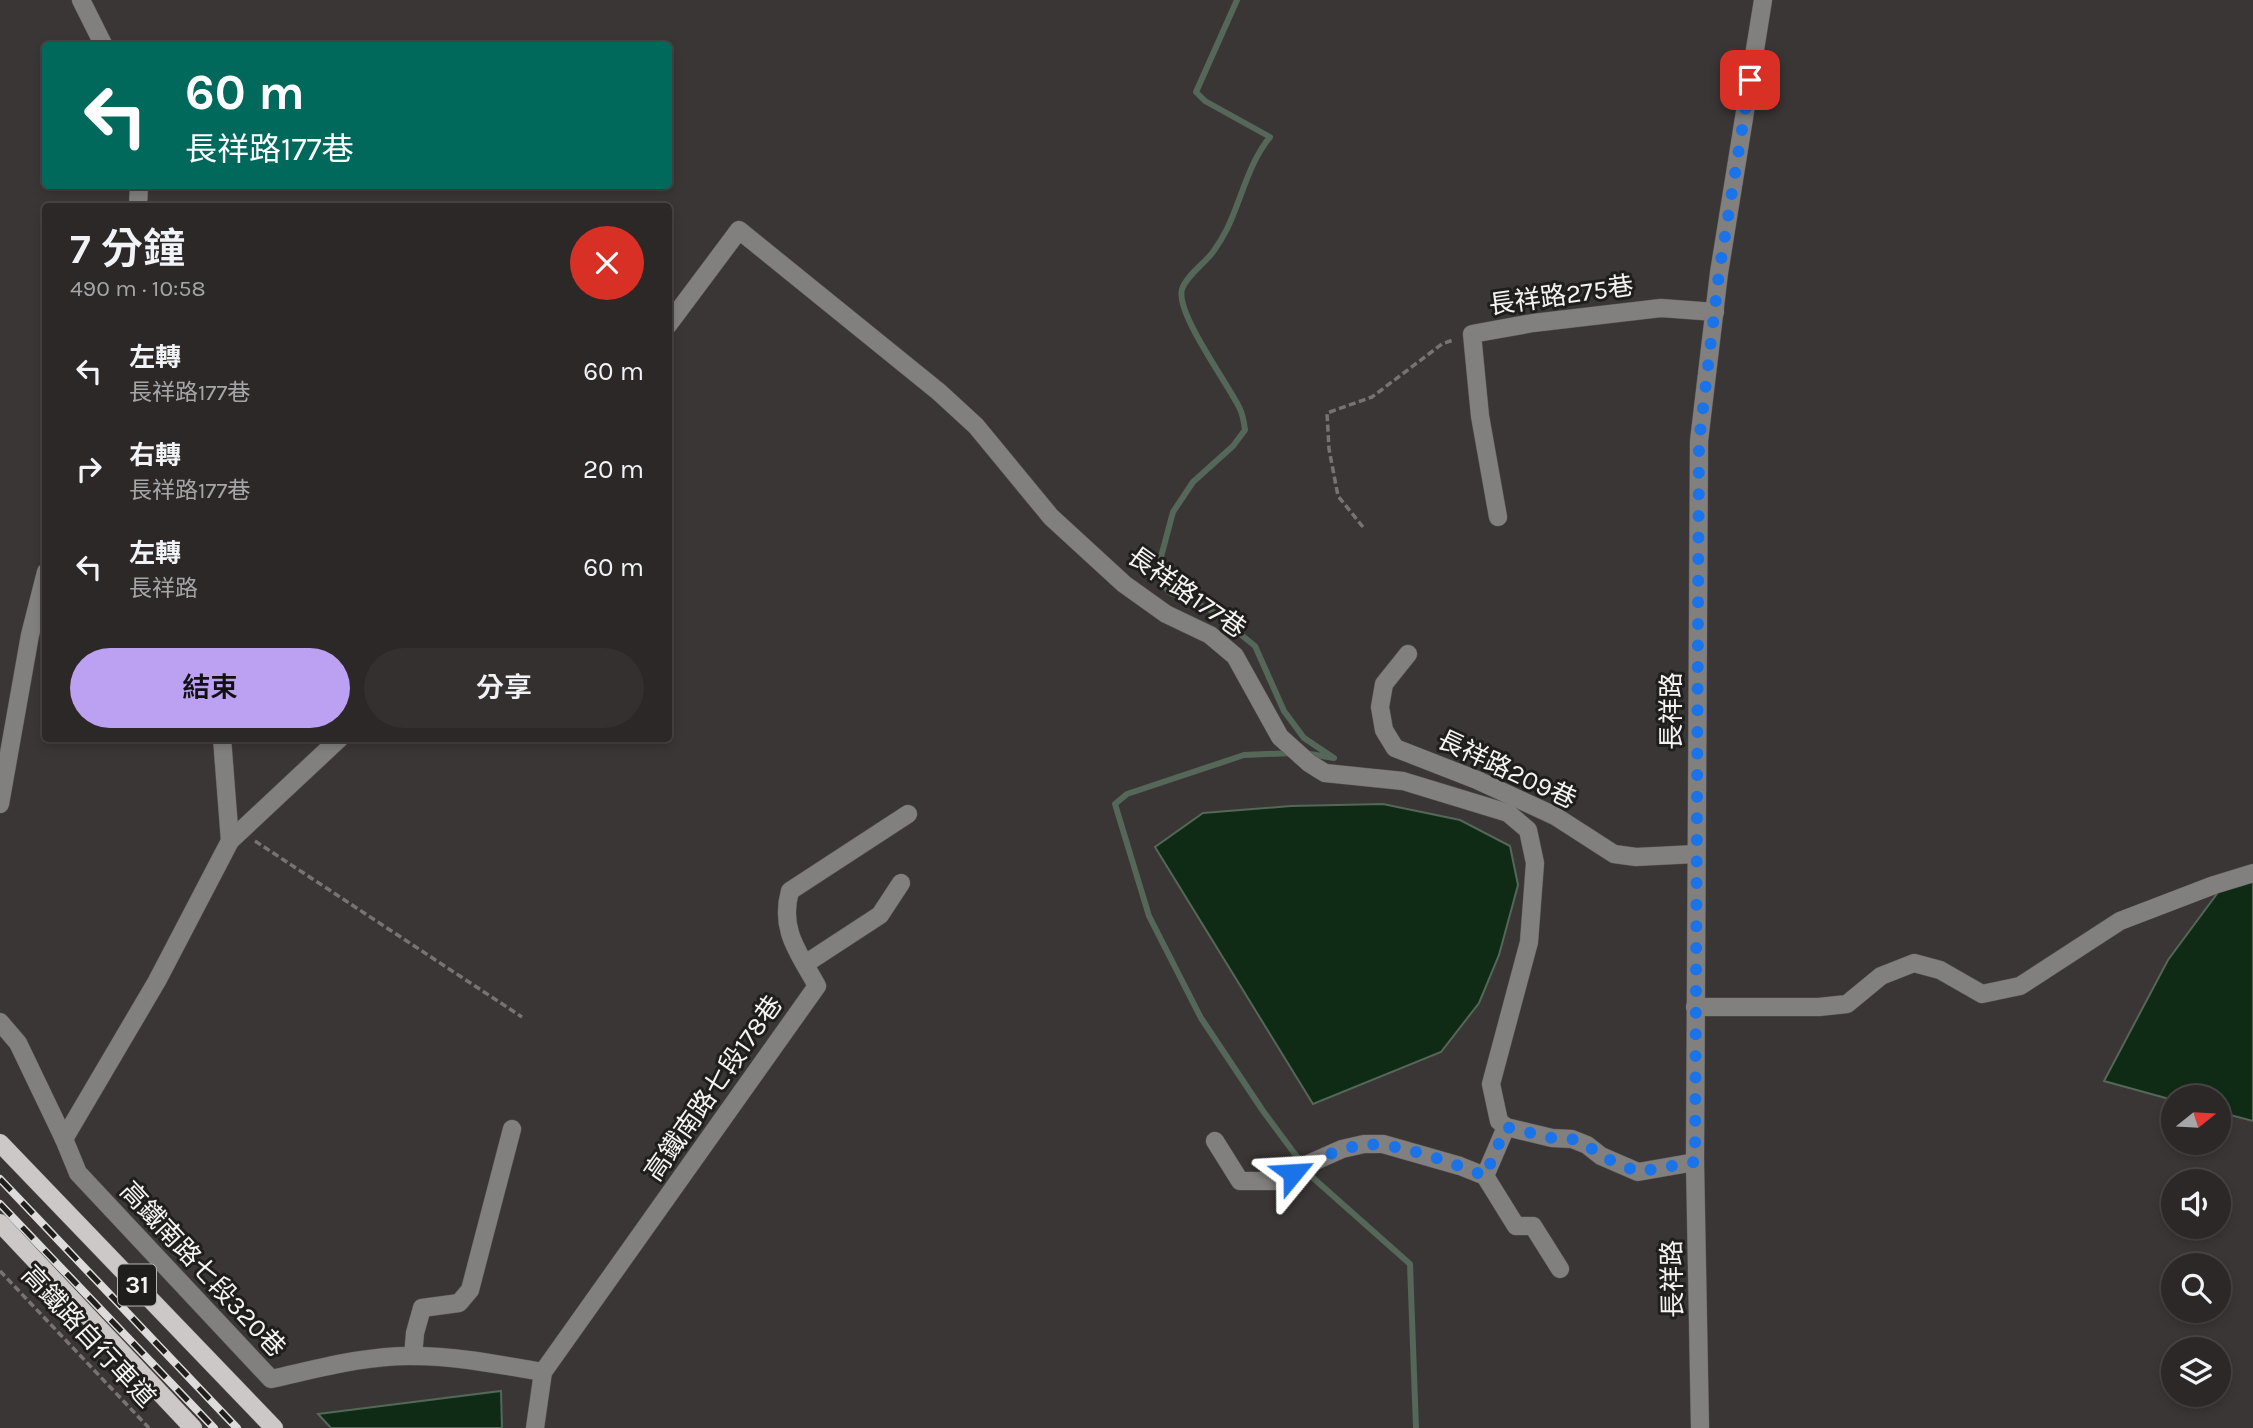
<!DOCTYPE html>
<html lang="zh-TW">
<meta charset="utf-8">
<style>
:root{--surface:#2c2828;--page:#343030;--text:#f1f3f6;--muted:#a6a6a8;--line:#484445;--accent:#bca0f2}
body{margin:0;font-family:Karla,"Noto Sans TC",sans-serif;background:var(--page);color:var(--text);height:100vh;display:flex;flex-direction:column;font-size:26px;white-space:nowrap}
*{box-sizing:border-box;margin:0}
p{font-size:23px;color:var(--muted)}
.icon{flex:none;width:38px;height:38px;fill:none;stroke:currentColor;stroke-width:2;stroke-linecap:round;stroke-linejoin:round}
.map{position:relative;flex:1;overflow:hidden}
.sheet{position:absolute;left:42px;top:203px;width:630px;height:539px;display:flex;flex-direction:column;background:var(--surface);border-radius:7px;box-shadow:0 4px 10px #0003,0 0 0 2px var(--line)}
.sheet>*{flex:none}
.hud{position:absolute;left:42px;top:42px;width:630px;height:147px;border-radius:7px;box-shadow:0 4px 10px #0003,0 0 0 2px var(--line);background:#00695c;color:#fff;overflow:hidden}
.needle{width:46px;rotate:72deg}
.controls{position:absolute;left:2161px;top:1085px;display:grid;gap:14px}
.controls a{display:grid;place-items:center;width:70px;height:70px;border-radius:50%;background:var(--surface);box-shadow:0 4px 10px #0003,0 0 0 2px var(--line);font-size:35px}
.pin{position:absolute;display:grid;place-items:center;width:60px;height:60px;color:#fff;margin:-30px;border-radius:14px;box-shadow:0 4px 10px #0006}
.me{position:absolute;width:77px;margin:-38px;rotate:63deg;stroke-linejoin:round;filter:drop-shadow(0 0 5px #0008)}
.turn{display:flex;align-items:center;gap:24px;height:147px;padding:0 28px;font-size:32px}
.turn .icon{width:91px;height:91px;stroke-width:2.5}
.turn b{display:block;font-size:49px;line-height:60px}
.round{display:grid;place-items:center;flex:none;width:74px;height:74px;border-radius:37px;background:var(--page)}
.summary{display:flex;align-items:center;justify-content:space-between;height:119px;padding:0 28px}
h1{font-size:42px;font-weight:600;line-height:52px}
.button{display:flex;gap:14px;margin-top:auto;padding:14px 28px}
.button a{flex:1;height:80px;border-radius:42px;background:var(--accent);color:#111;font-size:28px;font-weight:600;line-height:80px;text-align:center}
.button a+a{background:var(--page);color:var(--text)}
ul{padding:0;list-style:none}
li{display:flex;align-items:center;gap:21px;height:98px;padding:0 28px}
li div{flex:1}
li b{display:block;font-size:26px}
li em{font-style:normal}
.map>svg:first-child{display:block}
.water{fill:#0f2b16;stroke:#546758;stroke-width:2}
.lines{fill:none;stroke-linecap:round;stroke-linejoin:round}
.stream{stroke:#546758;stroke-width:6}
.minor-casing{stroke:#585453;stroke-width:19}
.major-casing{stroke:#585453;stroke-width:19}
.path{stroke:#777373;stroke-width:3.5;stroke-dasharray:7 3.5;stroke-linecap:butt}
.minor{stroke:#82807f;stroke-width:18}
.major{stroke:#ccc8c7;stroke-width:18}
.rail-casing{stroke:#dddbdb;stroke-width:8}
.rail{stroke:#1f1e1d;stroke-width:5;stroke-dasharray:16;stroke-linecap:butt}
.route{stroke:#1a73e8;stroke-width:12;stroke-dasharray:0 21.6}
.labels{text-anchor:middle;stroke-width:6;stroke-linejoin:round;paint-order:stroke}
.shield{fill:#1f1e1d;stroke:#b5b3b3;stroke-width:2}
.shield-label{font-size:24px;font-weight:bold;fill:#f5f3f3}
.street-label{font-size:26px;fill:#f5f3f3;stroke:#1f1e1d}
</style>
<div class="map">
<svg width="2253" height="1428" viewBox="0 0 2253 1428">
<rect width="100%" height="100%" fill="#3a3635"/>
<!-- water -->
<g class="water">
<polygon points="1383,804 1460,820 1510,846 1518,885 1499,955 1479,1003 1441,1052 1313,1104 1155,847 1203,813 1291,806"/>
<polygon points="2253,877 2253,1121 2219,1112 2219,1097 2174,1097 2173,1100 2104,1081 2168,960 2222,887"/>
<polygon points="501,1391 502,1428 331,1428 318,1414"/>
</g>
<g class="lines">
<!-- stream -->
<g class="stream">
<path d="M1237,0L1196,92L1205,101L1270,137C1248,164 1242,198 1227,229C1223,237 1218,245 1213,252C1204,264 1187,275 1182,289C1175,313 1229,385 1240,409C1243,415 1244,423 1245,430L1233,446L1193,482L1173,512L1158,568L1161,580L1169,592L1209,609L1255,646L1284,711L1304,738L1334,758L1304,753"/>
<polyline points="1293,753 1244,755 1127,794 1115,804 1149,916 1201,1018 1263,1111 1312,1177 1410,1264 1416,1428"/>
</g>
<defs>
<g id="minor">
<polyline points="81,0 104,46"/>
<polyline points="138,206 139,186"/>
<polyline points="668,325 739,230 939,392 976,426 1051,517 1124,584 1166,614 1210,635 1235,656 1280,737 1309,763 1325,773 1403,781 1508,813 1528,830 1535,863 1529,942 1491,1084 1499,1121 1506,1127 1552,1138 1572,1139 1587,1145 1601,1156 1638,1172 1695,1162"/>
<polyline points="1498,517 1480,416 1472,334 1533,323 1661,308 1715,312"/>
<polyline points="1408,654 1384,684 1380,707 1384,730 1395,748 1477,780 1555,816 1614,854 1636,857 1696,854"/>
<polyline points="222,738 230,841"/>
<path d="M340,738L230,841L157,981L64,1139L78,1173L271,1379C317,1369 366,1355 414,1356C457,1356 501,1365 543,1372"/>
<polyline points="0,804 30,635 46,572"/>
<polyline points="805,964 880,915 901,883"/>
<polyline points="1695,1007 1819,1007 1847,1004 1881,976 1914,963 1940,970 1982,994 2020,986 2120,921 2214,885 2253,873"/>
<polyline points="0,1022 18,1043 64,1139"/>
<polyline points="1215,1141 1240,1181 1279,1181 1306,1165 1342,1149 1364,1144 1383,1144 1460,1166 1485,1176 1516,1226 1533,1226 1560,1269"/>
<polyline points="1485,1176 1506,1127"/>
<polyline points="413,1356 415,1333 422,1308 459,1303 470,1290 512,1129"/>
<path d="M535,1428L543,1372L817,986C799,953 779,930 790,891L908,814"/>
<polyline points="1700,1428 1695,1162 1699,441 1719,273 1763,0"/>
</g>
<g id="major">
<polyline points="0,1143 274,1428"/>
<polyline points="0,1223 193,1428"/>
</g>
</defs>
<!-- minor casing -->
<use href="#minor" class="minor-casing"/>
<!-- major casing -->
<use href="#major" class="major-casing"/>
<!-- path -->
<g class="path">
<polyline points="1363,527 1338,496 1329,449 1327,413 1372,397 1442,344 1453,340"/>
<polyline points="255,841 522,1017"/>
<polyline points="0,1271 149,1428"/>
</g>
<!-- minor -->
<use href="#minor" class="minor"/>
<!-- major -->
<use href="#major" class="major"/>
<defs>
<g id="rail">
<polyline points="0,1179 237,1428"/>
<polyline points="0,1204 214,1428"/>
</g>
</defs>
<!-- rail casing -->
<use href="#rail" class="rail-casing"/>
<!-- rail -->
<use href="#rail" class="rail"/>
</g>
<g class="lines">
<!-- route -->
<path class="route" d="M1293,1173C1314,1160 1339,1148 1364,1145C1394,1141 1456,1164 1485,1176L1506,1127L1552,1138L1572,1139L1587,1145L1601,1156L1638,1172L1695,1162L1699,442L1719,273L1750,80"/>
</g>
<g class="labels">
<!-- shield labels -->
<rect class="shield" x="118" y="1264.5" width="38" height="41" rx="5"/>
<g class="shield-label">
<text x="137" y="1293">31</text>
</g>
<!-- street labels -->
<g class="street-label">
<text transform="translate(1561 295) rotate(-8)" y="9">長祥路275巷</text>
<text transform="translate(1187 592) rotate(35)" y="9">長祥路177巷</text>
<text transform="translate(1671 711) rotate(-90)" y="9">長祥路</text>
<text transform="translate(1507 769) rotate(25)" y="9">長祥路209巷</text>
<text transform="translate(713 1088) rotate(-55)" y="9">高鐵南路七段178巷</text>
<text transform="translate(203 1269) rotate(47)" y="9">高鐵南路七段320巷</text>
<text transform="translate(1672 1279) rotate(-91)" y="9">長祥路</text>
<text transform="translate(89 1336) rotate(47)" y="9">高鐵路自行車道</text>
</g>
</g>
</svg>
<div class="controls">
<a><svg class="needle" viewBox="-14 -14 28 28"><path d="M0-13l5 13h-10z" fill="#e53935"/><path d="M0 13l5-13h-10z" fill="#a6a6a8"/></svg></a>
<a><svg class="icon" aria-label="sound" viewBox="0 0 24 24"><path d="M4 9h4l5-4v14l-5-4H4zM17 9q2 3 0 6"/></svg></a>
<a><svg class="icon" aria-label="search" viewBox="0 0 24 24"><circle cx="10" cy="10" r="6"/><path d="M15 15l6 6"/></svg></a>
<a><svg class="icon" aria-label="layers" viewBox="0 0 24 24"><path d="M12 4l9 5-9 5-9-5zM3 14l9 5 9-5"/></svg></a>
</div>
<div class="pin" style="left:1750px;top:80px;background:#d93025"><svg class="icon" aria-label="arrive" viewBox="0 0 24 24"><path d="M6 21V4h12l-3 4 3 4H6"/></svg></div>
<svg class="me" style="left:1293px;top:1173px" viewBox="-20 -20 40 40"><path d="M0-17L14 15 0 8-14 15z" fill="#1a73e8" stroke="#fff" stroke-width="4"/></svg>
<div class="hud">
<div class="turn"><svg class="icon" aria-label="left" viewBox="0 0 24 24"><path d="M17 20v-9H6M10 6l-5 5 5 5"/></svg><div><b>60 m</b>長祥路177巷</div></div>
</div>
<section class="sheet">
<div class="summary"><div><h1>7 分鐘</h1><p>490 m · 10:58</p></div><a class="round" style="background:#d93025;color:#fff"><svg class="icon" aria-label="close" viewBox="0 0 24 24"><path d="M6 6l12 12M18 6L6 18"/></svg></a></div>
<ul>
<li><svg class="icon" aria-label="left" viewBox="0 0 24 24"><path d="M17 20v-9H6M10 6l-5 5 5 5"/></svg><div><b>左轉</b><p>長祥路177巷</p></div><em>60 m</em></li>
<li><svg class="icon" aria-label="right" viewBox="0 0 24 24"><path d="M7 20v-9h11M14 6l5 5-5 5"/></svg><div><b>右轉</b><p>長祥路177巷</p></div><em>20 m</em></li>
<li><svg class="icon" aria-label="left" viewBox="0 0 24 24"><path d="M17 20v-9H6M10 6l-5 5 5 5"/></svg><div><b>左轉</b><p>長祥路</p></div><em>60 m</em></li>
</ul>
<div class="button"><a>結束</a><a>分享</a></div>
</section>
</div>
